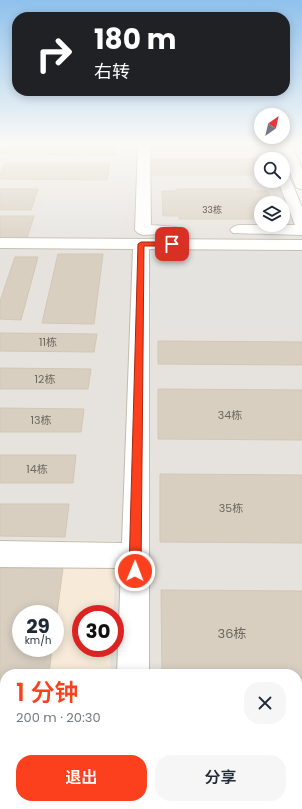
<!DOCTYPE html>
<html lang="zh">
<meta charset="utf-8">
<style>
:root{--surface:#fff;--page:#f6f6f7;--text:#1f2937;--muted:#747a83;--accent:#fc3f1d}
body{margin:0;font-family:Poppins,"Noto Sans SC",sans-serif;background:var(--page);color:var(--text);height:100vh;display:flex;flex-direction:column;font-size:15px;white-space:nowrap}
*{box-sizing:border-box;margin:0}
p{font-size:13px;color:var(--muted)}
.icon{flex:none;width:22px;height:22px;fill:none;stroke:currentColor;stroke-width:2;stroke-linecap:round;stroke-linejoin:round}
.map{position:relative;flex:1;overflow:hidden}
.details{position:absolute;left:0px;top:669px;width:302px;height:140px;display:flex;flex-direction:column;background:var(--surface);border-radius:16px 16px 0 0;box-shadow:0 2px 10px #0003}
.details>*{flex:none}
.top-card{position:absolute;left:12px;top:12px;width:278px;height:84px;border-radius:16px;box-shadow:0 2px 10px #0003;background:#202124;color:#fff;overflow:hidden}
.needle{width:26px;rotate:34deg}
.fabs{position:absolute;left:254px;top:108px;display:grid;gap:8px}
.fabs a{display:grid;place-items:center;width:36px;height:36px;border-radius:50%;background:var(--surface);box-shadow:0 2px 10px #0003;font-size:20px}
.speed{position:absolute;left:12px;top:605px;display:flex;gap:8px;font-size:20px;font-weight:700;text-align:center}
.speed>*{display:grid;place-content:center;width:52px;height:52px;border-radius:50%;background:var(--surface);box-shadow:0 2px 10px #0003;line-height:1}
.speed small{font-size:10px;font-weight:400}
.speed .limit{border:6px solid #d22;background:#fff;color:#111}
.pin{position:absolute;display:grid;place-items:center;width:34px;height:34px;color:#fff;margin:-17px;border-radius:8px;box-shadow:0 2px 6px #0006}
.me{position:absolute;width:44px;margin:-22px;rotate:1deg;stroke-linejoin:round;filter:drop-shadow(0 0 3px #0008)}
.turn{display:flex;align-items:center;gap:14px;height:84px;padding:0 16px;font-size:18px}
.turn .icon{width:52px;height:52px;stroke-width:2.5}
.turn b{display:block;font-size:28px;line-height:34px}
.round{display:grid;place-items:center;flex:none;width:42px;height:42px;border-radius:16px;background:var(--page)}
.summary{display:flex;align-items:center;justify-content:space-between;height:68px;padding:0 16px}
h1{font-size:24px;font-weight:600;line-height:30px;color:var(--accent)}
.button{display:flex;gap:8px;margin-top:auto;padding:8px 16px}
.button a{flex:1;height:46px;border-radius:16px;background:var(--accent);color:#fff;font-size:16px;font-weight:600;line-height:46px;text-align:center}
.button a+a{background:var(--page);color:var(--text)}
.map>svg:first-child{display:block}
.commercial{fill:#f7ead8;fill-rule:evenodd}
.industrial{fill:#e6e2dd;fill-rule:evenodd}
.parking{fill:#e5e3e0}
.building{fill:#d8cfc1;stroke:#d3c7b4}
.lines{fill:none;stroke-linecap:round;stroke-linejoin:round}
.minor-casing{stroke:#c2bbae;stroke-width:2}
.minor{fill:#fff;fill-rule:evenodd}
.route{fill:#fc3f1d;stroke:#a42913}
.labels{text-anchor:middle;stroke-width:3;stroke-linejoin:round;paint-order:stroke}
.far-number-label{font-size:9px;fill:#6e675b}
.number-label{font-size:11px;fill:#6e675b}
.near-number-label{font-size:13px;fill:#6e675b}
</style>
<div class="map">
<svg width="302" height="809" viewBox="0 0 302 809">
<rect width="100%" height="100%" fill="#f6f3ec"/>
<!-- commercial -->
<path class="commercial" d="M0,540L117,541L113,614H81V648H111L110,674H5V804H102V809H0ZM21,614H55V648H21Z"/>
<!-- industrial -->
<path class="industrial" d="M2,143H276L282,159H261V181H283V161L302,210V809H102V804H297V674H110L111,648H115V614H113L117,541L0,540V147ZM261,203H283V225H261Z"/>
<!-- parking -->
<g class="parking">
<polygon points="44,201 125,202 122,238 33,238"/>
<polygon points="151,253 302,254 302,330 150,329"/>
</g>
<!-- building -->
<g class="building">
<polygon points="150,143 260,143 263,150 150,150"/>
<polygon points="5,144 118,144 117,155 0,154"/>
<polygon points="150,159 266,159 261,159 261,175 151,175"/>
<polygon points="5,163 110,163 107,180 0,179 0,174"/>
<polygon points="0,189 38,189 31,210 0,210"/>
<polygon points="177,189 252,189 253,191 268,191 272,203 261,203 261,219 179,219 179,216 163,216 162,191 177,191"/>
<polygon points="0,216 34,216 27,238 0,238"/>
<polygon points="58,254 103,254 94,324 42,323"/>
<polygon points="15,257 38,257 21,320 0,319 0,301"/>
<polygon points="0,333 97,334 94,352 0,351"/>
<polygon points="158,341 302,342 302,365 158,364"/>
<polygon points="0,368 91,369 88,389 0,389"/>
<polygon points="158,389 302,390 302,440 158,439"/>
<polygon points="0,408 84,409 81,432 0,432"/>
<polygon points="0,455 76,455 73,483 0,483"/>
<polygon points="160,474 302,475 302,543 160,542"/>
<polygon points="0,504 69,504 65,537 0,536"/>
<polygon points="0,568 63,568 55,628 55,614 21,614 21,648 52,648 49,674 5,674 5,804 32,804 32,809 0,809"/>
<polygon points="161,590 302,591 302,688 297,687 297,674 162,674"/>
<polygon points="297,759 302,759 302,809 164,809 164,804 297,804"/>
</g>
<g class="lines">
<defs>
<g id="minor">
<polygon points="138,143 150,143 151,225 176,227 179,230 176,233 143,235 138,233 135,230"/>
<polygon points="279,143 291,143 302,169 302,189 297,188 295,185"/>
<polygon points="283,174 288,175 290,178 302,207 302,235 233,233 230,230 233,227 238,225 295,225 278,181 283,181"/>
<polygon points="0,238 302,240 302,250 149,249 149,674 117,674 121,568 0,567 0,541 122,543 133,249 0,248"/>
<rect x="111" y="804" width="38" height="5"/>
</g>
</defs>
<!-- minor casing -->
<use href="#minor" class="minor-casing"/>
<!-- minor -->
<use href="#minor" class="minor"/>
</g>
<!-- sky -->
<linearGradient id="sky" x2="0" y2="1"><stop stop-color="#8fc1ec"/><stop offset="0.56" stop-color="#fbfaf6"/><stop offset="1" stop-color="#fbfaf6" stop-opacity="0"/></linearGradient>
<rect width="302" height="256" fill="url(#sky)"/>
<!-- route -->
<polygon class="route" points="172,242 174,243 174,246 144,246 141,571 139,575 135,577 131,575 129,571 138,244 141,242"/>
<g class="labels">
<!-- far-number labels -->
<g class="far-number-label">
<text x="212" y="213">33栋</text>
</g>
<!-- number labels -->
<g class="number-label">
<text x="48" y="346">11栋</text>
<text x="45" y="383">12栋</text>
<text x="230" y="419">34栋</text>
<text x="41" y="424">13栋</text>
<text x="37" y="473">14栋</text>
<text x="231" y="512">35栋</text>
</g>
<!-- near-number labels -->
<g class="near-number-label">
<text x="232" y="638">36栋</text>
</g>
</g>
</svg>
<div class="fabs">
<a><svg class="needle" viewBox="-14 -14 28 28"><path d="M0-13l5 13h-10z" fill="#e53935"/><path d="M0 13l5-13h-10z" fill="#747a83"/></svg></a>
<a><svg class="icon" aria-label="search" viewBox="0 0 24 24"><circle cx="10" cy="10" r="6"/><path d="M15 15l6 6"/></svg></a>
<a><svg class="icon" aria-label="layers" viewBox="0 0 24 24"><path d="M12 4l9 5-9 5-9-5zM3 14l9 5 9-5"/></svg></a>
</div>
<div class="speed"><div>29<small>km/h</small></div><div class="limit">30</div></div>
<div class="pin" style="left:172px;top:244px;background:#d93025"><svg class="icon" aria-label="arrive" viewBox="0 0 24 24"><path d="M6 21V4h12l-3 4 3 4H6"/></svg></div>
<svg class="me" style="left:135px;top:571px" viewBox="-20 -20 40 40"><circle r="17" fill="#fc3f1d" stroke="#fff" stroke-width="3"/><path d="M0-11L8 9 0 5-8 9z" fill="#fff"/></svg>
<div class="top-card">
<div class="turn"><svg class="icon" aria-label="right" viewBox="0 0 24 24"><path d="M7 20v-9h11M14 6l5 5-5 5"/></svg><div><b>180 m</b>右转</div></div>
</div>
<section class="details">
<div class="summary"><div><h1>1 分钟</h1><p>200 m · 20:30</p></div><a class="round"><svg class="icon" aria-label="close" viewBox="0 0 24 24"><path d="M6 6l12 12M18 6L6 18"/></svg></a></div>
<div class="button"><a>退出</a><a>分享</a></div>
</section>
</div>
